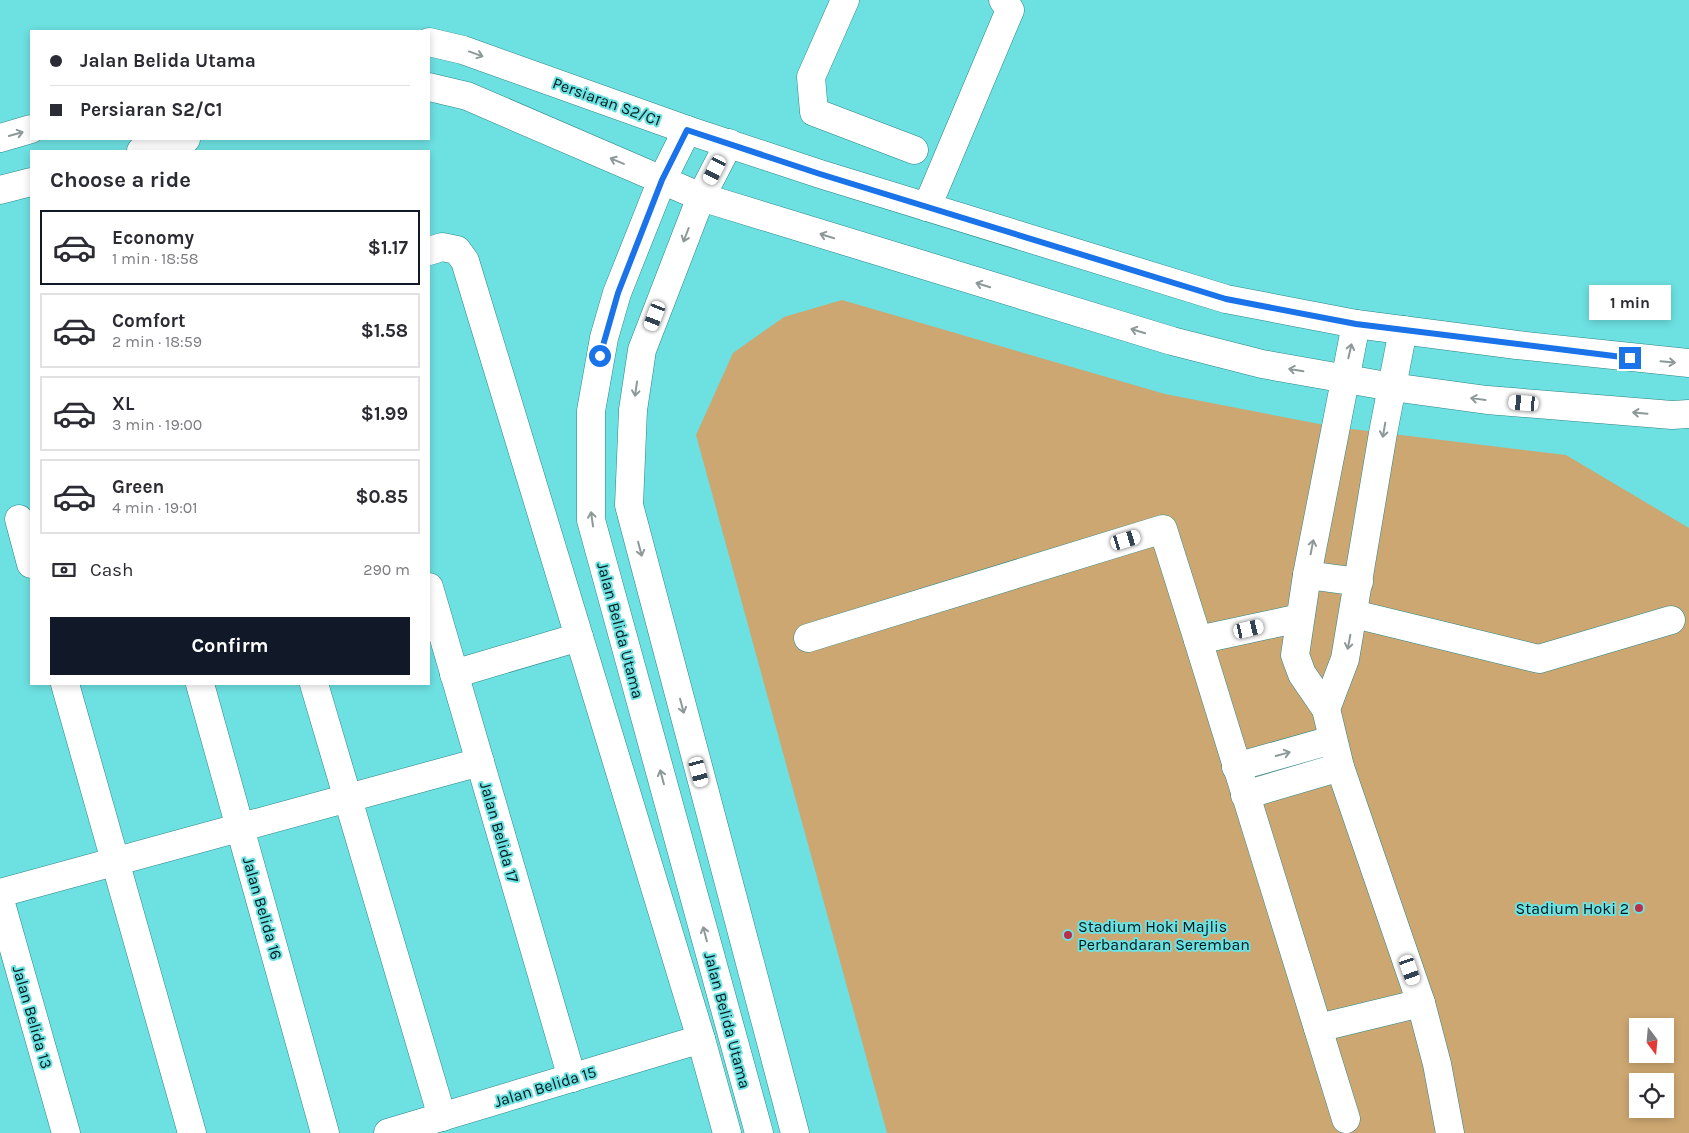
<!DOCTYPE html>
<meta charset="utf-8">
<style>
:root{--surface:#fff;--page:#f2f2f3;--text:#2b2b33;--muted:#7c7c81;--line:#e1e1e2;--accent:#111827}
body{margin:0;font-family:Karla,sans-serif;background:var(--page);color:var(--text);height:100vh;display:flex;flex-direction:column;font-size:19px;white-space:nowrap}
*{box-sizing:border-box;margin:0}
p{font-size:16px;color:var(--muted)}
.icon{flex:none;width:28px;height:28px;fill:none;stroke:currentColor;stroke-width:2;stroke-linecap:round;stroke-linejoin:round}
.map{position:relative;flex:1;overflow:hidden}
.drawer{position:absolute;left:30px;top:150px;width:400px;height:535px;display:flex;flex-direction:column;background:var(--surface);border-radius:0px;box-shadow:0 2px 8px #0003}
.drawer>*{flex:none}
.top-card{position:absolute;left:30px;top:30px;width:400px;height:110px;border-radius:0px;box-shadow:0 2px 8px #0003;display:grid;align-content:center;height:110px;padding:0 20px;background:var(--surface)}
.needle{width:32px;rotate:164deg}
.fabs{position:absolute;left:1629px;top:1018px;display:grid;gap:10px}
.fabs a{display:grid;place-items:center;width:45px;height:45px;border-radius:0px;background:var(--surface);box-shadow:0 2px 8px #0003;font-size:25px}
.end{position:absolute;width:22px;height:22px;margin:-11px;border:6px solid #1a73e8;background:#fff;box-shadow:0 0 0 2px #fff}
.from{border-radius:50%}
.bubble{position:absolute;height:35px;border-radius:0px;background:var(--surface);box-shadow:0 2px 8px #0003;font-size:16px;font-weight:700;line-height:35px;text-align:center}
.car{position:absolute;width:15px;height:30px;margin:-15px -8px;border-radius:6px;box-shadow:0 0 4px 1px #0007;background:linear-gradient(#fff 24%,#345 0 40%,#fff 0 76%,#345 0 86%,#fff 0)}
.top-card b{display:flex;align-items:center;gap:18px;height:48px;font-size:19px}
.top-card b+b{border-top:1px solid var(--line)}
.top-card i{width:12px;height:12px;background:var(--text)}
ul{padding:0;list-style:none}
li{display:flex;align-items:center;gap:15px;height:75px;margin:0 10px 8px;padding:0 10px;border:2px solid var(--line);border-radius:0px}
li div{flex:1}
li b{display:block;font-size:19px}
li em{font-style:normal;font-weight:700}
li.current{border-color:var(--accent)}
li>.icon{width:45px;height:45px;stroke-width:1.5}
h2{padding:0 20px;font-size:22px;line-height:60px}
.pay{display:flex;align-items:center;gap:12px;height:55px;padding:0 20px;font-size:19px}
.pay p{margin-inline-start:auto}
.action{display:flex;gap:10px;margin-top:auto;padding:10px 20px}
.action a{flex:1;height:58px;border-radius:0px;background:var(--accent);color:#fff;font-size:20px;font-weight:700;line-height:58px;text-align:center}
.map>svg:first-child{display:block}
</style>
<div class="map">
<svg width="1689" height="1133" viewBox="0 0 1689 1133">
<rect width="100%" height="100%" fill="#6de0e1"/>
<path fill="#cda771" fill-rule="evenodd" d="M842 300 1165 394 1335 427 1566 455 1689 528V1133H887L696 435 733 353 784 317ZM1638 1026H1665V1054H1638ZM1638 1081H1665V1109H1638Z"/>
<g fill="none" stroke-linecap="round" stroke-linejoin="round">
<defs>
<g id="minor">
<path d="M845 0 811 77 814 112 914 150"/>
<path d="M429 42 463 50 687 130"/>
<path d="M429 87 467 96 662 180"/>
<path d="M0 138 31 129"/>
<path d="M141 151 186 139"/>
<path d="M0 190 31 182"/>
<path d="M927 207 1010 10 1003 0"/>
<path d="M429 251 442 247 457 250 465 261 701 1039 727 1133"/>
<path d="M1356 324 1307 575 1295 655 1302 674 1326 709 1340 767 1421 1003 1437 1064 1450 1133"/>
<path d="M19 519 31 564"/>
<path d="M1307 575 1359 582"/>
<path d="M429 587 572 1078"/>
<path d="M1354 614 1539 659 1671 620"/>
<path d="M1300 618 1198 640 1346 1119"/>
<path d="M808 638 1163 529 1198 640"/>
<path d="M454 674 579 637"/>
<path d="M65 684 192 1133"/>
<path d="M200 684 325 1133"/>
<path d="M314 684 442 1117"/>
<path d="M1326 709 1345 659 1383 433 1403 330"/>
<path d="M1236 767 1332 740"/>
<path d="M1245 795 1340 767"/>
<path d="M0 893 480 762"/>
<path d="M0 900 66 1133"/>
<path d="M1318 1028 1421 1003"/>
<path d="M388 1133 701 1039"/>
</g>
<g id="major">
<path d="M729 143 701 197 642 350 633 410 629 505 795 1133"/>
<path d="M662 180 701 197 1172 341 1262 364 1392 387 1487 400 1672 415 1689 414"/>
<path d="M759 1133 591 520V411L604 338 617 293 662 180 687 130 820 174 1226 299 1356 324 1517 345 1689 363"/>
</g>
</defs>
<use href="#minor" stroke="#2a8586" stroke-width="29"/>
<use href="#major" stroke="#2a8586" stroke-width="29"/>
<use href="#minor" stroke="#fff" stroke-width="28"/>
<use href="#major" stroke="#fff" stroke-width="28"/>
</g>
<defs><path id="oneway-shaft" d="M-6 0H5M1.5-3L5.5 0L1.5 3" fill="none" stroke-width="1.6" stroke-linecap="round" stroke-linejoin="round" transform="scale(1.25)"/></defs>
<g stroke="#8d9898">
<use href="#oneway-shaft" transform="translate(476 54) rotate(20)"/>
<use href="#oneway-shaft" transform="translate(16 134) rotate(-16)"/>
<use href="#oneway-shaft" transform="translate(617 161) rotate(-157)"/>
<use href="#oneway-shaft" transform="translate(686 235) rotate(111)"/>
<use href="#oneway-shaft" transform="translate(827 236) rotate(-163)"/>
<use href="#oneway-shaft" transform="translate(983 285) rotate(-163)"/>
<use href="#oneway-shaft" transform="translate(1138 331) rotate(-163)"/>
<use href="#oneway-shaft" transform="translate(1350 351) rotate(-77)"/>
<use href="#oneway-shaft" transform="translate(1668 362) rotate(5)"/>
<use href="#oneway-shaft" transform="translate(1296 370) rotate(-170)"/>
<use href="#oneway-shaft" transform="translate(636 389) rotate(98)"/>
<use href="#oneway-shaft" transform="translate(1478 399) rotate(-172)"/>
<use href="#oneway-shaft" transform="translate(1640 413) rotate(-175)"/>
<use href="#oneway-shaft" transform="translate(1384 430) rotate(100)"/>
<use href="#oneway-shaft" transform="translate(592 519) rotate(-98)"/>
<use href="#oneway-shaft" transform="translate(1312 547) rotate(-79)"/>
<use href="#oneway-shaft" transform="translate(640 549) rotate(75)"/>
<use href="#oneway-shaft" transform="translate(1349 642) rotate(101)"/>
<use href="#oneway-shaft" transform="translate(682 706) rotate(75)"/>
<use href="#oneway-shaft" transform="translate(1283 754) rotate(-15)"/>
<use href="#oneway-shaft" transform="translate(662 777) rotate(-105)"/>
<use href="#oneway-shaft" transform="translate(705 934) rotate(-105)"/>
</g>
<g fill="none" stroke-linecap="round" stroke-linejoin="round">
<path stroke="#1a73e8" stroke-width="6" d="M600 356 618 293 662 180 687 130 820 174 1226 299 1356 324 1630 358"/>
</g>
<g fill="#be2d47" stroke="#6de0e1" stroke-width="2">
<circle cx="1639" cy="908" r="5"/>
<circle cx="1068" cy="935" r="5"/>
</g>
<g text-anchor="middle" stroke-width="4" stroke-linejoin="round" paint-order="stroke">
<g font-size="16" fill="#021a1b" stroke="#6de0e1">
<text transform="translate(607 101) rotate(20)" y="6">Persiaran S2/C1</text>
<text transform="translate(621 630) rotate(75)" y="6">Jalan Belida Utama</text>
<text transform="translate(500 832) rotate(74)" y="6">Jalan Belida 17</text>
<text transform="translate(263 908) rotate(74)" y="6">Jalan Belida 16</text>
<text transform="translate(33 1017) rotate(74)" y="6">Jalan Belida 13</text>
<text transform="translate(728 1020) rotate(75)" y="6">Jalan Belida Utama</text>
<text transform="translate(545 1086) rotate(-17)" y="6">Jalan Belida 15</text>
</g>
<g font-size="16" fill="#021a1b" stroke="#6de0e1" text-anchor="end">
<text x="1629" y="914">Stadium Hoki 2</text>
<text x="1078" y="932" text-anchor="start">Stadium Hoki Majlis<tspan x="1078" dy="18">Perbandaran Seremban</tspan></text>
</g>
</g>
</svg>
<div class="fabs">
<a><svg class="needle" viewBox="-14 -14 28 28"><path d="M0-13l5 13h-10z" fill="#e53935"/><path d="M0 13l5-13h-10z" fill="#7c7c81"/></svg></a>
<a><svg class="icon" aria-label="locate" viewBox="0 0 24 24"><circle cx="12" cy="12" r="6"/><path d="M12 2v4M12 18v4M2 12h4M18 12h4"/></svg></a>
</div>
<i class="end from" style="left:600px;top:356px"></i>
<i class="end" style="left:1630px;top:358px"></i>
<div class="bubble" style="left:1589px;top:285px;width:82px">1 min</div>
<i class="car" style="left:715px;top:170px;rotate:207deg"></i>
<i class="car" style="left:655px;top:316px;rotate:201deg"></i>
<i class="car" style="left:1524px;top:403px;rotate:275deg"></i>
<i class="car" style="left:1126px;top:540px;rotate:73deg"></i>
<i class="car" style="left:1249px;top:629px;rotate:77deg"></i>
<i class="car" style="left:699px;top:772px;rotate:165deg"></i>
<i class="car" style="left:1410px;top:970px;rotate:161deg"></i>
<div class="top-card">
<b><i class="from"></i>Jalan Belida Utama</b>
<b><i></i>Persiaran S2/C1</b>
</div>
<section class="drawer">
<h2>Choose a ride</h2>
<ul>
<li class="current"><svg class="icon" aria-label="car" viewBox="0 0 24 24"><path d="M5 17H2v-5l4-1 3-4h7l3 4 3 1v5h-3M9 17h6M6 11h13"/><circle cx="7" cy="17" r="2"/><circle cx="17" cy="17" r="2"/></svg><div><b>Economy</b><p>1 min · 18:58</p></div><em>$1.17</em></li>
<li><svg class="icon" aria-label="car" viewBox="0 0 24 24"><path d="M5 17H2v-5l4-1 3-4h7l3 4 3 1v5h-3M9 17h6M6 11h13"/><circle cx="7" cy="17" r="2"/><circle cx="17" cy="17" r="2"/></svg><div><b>Comfort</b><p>2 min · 18:59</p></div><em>$1.58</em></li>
<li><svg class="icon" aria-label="car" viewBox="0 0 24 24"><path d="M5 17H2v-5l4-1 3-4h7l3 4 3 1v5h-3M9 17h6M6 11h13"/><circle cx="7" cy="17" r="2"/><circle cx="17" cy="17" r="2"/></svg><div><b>XL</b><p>3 min · 19:00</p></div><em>$1.99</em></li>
<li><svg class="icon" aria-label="car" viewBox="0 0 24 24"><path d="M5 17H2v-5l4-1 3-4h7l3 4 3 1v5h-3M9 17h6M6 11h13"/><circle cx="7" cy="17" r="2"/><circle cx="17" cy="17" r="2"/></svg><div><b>Green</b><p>4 min · 19:01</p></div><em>$0.85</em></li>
</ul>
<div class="pay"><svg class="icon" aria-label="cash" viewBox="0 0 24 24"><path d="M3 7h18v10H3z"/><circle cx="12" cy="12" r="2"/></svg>Cash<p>290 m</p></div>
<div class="action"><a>Confirm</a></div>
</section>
</div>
